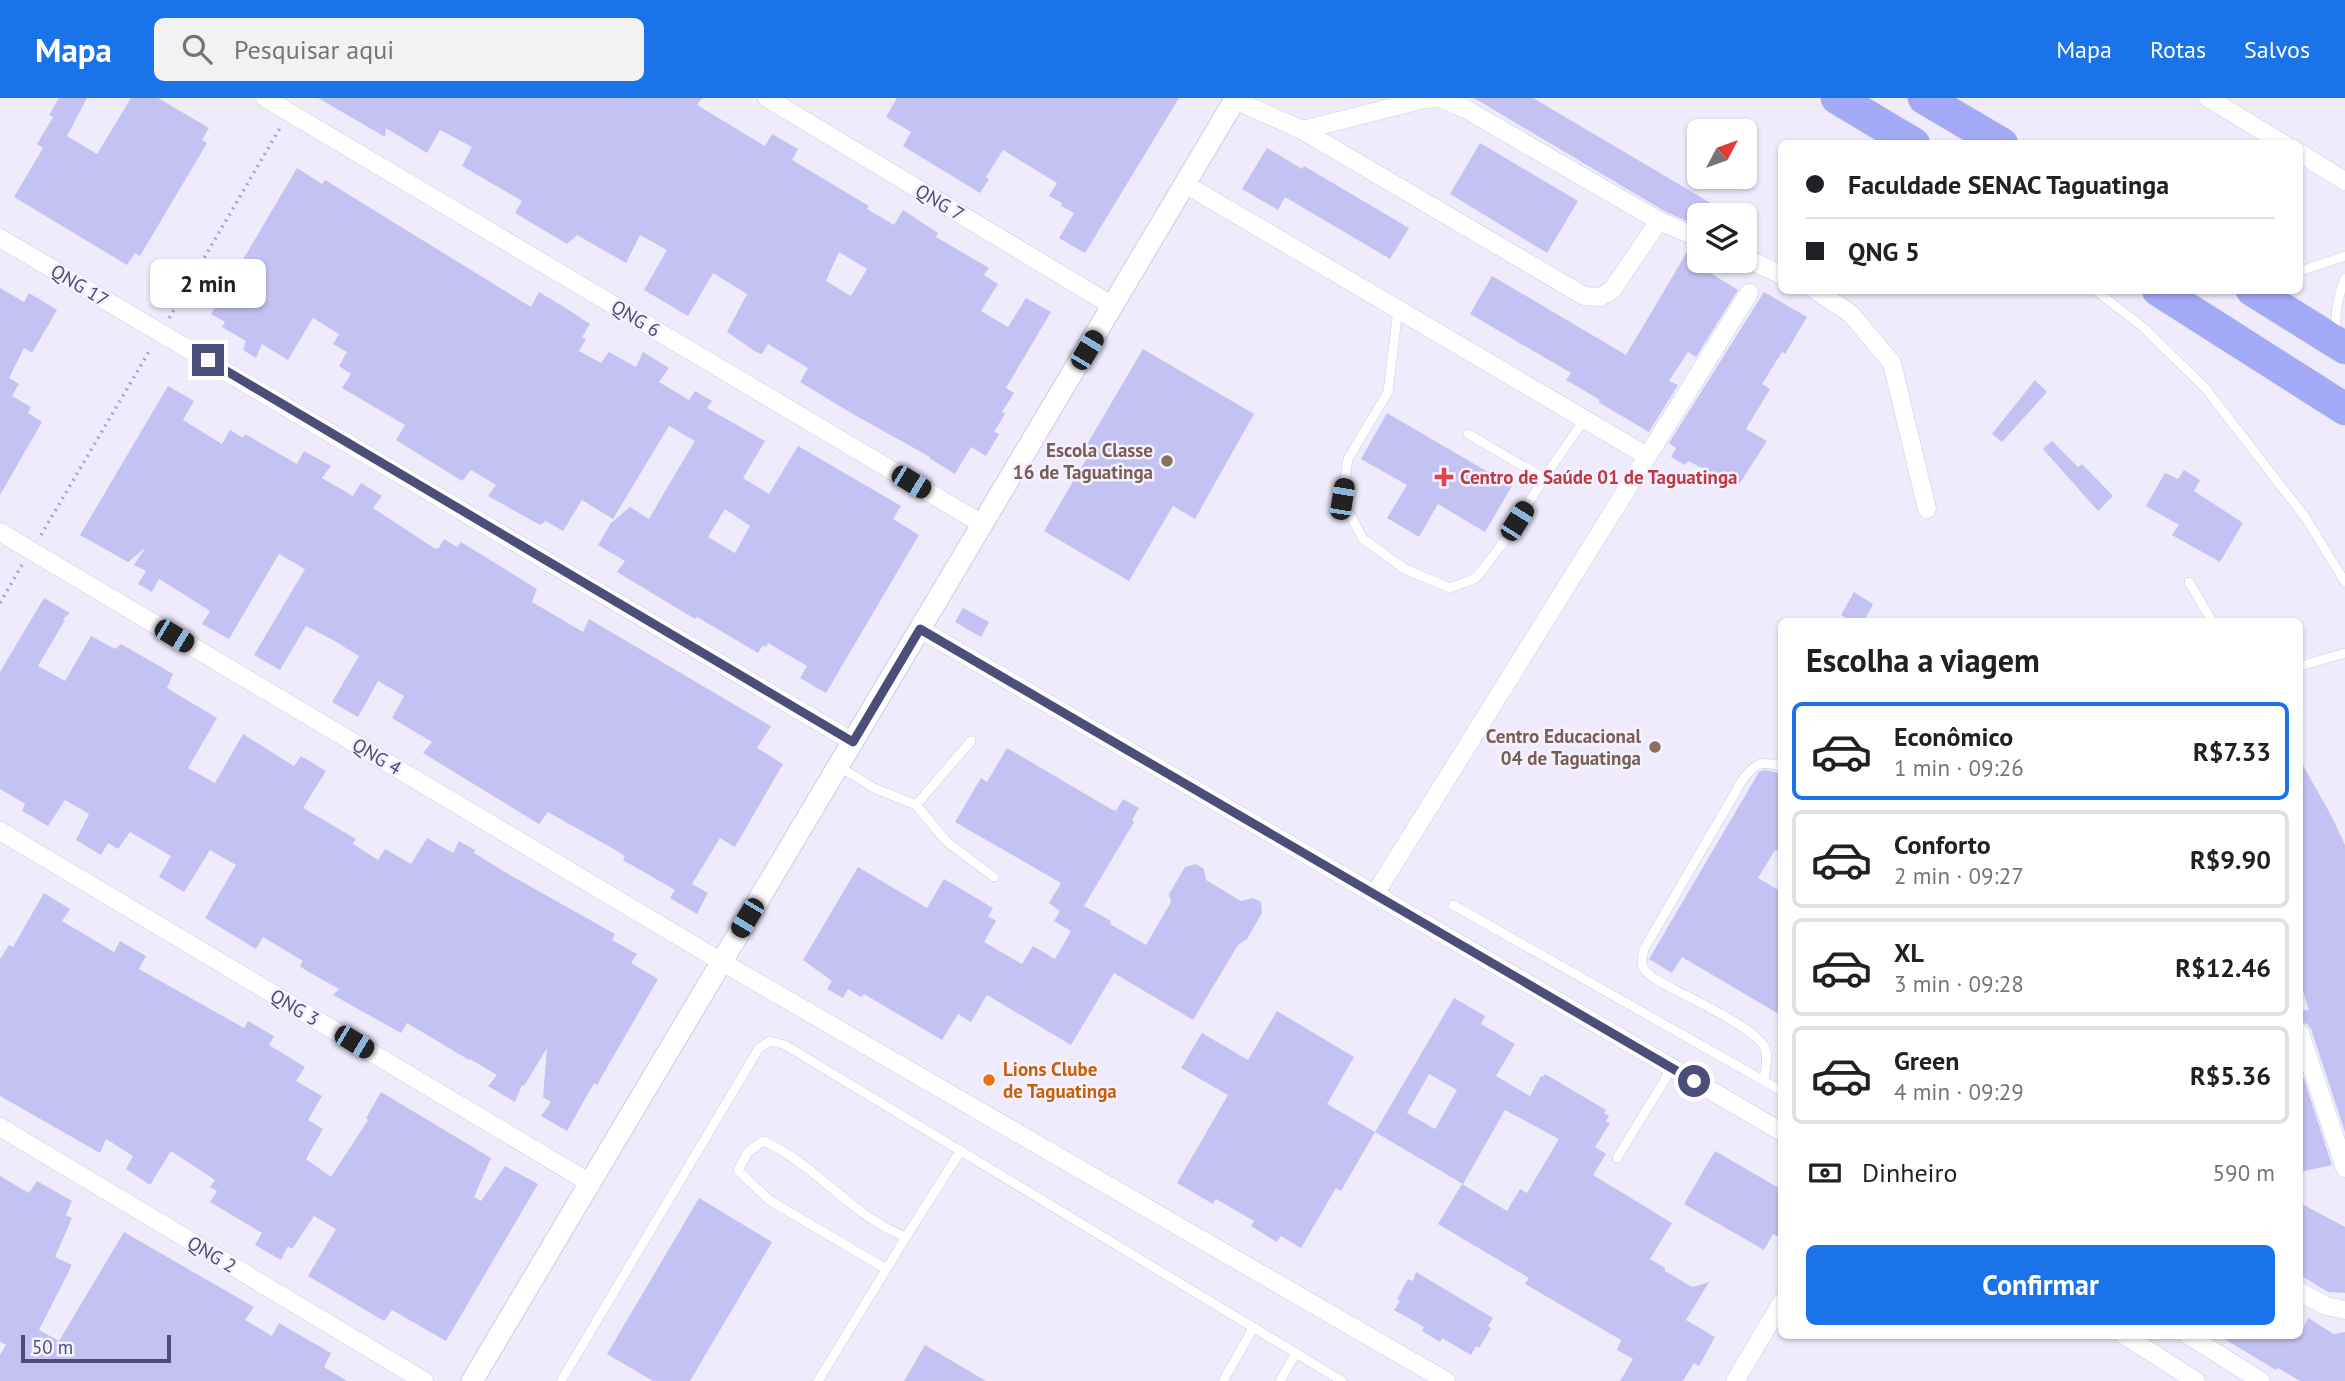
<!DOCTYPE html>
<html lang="pt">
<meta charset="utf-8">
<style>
:root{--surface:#fff;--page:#f2f2f2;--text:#202124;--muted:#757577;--line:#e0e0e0;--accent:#1a73e8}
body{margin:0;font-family:"PT Sans",sans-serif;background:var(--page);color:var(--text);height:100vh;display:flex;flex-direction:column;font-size:26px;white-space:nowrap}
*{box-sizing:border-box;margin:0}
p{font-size:23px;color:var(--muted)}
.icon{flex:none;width:38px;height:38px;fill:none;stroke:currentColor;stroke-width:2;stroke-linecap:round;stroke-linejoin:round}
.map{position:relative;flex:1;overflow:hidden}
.sheet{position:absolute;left:1778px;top:520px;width:525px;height:721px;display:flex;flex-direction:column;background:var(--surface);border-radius:10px;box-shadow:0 2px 5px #0004}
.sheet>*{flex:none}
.top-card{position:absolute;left:1778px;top:42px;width:525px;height:154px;border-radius:10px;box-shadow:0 2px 5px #0004;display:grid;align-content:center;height:154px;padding:0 28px;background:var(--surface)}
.needle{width:46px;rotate:49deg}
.controls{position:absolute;left:1687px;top:21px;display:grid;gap:14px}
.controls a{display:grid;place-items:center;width:70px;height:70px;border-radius:10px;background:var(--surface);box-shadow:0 2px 5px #0004;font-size:35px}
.scale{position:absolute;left:21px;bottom:18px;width:150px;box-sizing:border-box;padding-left:7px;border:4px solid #4d4d79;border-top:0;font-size:19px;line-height:24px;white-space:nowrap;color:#4d4d79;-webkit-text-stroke:5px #f5f1ff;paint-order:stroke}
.end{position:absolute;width:32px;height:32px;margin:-16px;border:9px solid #4d4d79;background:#fff;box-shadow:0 0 0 4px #fff}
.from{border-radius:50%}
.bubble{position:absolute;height:49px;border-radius:10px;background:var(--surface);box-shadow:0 2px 5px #0004;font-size:23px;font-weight:800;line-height:49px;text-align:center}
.car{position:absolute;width:21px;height:42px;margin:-21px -10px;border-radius:9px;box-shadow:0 0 5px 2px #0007;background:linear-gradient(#222 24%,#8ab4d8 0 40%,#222 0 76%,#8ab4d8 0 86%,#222 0)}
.top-card b{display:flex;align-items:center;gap:24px;height:66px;font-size:26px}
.top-card b+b{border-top:2px solid var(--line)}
.top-card i{width:18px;height:18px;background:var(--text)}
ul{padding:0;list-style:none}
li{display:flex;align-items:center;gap:21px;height:98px;margin:0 14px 10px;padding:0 14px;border:4px solid var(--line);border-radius:10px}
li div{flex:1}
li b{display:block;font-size:26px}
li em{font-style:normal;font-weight:800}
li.current{border-color:var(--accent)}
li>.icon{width:63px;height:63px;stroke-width:1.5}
h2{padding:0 28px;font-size:32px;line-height:84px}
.pay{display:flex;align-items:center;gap:18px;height:77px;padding:0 28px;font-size:26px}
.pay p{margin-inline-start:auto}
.cta{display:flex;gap:14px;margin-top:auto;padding:14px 28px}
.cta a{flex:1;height:80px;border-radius:10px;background:var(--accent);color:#fff;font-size:28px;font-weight:800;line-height:80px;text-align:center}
header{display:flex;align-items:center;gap:42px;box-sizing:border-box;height:98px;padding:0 35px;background:var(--accent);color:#fff}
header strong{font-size:33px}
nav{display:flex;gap:38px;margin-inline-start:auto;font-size:24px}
.search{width:490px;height:63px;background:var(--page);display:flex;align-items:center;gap:18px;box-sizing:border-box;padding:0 24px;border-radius:10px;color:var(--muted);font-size:26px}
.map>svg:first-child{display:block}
</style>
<header>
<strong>Mapa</strong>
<div class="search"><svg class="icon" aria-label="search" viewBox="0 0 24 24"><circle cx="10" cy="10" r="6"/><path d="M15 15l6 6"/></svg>Pesquisar aqui</div>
<nav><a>Mapa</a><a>Rotas</a><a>Salvos</a></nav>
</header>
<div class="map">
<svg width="2345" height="1283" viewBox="0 0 2345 1283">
<rect width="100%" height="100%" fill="#efebfd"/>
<g fill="#c4c2f2" fill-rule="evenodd">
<path d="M59 0H87L67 38 97 56 131 0H158L209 30 202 42 207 45 140 158 135 155 127 167 14 99 43 50 37 46 53 19 49 17Z"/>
<path d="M318 0H702L697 7 765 48 772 36 798 51 792 62 869 108 867 111 894 127 903 112 938 135 936 139 989 170 984 177 998 186 981 213 1008 229 1026 200 1051 214 1006 290 1014 295 1002 314 1005 316 994 334 999 336 986 358 971 349 955 376 929 360 930 359 851 315 800 284 808 270 768 246 762 256 756 254 727 234 747 196 713 175 688 218 644 192 667 152 640 137 626 165 577 137 567 146 515 115 522 103 462 68 472 49 440 32 427 55 386 30 385 39ZM839 154 867 171 851 198 826 183Z"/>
<path d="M897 0H1179L1085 155 1059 140 1074 115 1061 108 1062 105 1049 98 1057 85 1003 52 986 79 989 81 980 95 903 48 911 34 886 19Z"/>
<path d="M1474 0H1533L1731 117H1699V128L1666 114Z"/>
<path d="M1480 45 1578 103 1547 155 1450 96Z"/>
<path d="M1267 50 1302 71 1304 68 1409 130 1390 161 1285 99 1278 112 1242 91Z"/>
<path d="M297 70 322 86 325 82 531 209 539 194 564 209 590 226 582 239 586 241 579 253 601 265 609 254 636 269 643 254 669 270 659 284 689 302 695 293 712 303 707 310 765 343 743 380 769 396 798 348 901 408 893 421 919 437 826 595 800 580 807 568 768 545 766 549 763 547 758 555 697 519 695 521 617 474 625 463 598 447 611 425 630 409 649 421 668 388 695 343 669 328 613 421 582 402 563 433 546 423 540 427 488 398 496 387 471 372 462 383 396 342 405 327 342 290 351 276 339 268 347 254 333 246 339 236 313 220 288 262 262 246 256 260 243 252 246 243 222 229 225 224 211 216ZM725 411 750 428 735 455 708 439Z"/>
<path d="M1690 149 1699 151V168L1738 192 1696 259 1688 254 1669 283 1678 287 1649 334 1598 304 1600 302 1566 282 1571 275 1470 216 1492 178 1626 257Z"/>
<path d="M0 190 24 204 29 195 57 212 32 255 24 250 9 280 19 286 12 298 31 309 28 315 42 324 0 397Z"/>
<path d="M1764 194 1807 219 1785 256 1782 254 1762 286 1770 291 1746 331 1767 343 1738 388 1688 363 1685 367 1671 359 1676 350 1669 345Z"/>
<path d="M1143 251 1254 316 1195 421 1173 408 1129 483 1044 433 1088 358 1082 355Z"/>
<path d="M2035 282 2047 294 2002 344 1992 336Z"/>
<path d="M168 288 194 303 183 322 222 346 230 332 243 340 245 336 297 366 304 353 331 368 322 380 353 398 361 385 382 398 373 410 434 450 438 451 444 441 457 449 461 444 537 491 532 504 583 534 589 521 771 628 757 650 783 666 735 749 720 740 692 786 708 795 697 816 670 800 675 792 623 762 625 758 610 749 548 714 539 726 423 655 432 644 392 620 404 598 378 583 358 619 332 604 359 558 333 542 306 528 280 572 254 557 305 471 279 456 229 541 202 526 210 513 185 497 159 481 152 494 138 486 146 473 134 467 145 450 128 464 80 437Z"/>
<path d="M1387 315 1512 388 1485 434 1438 406 1419 439 1387 420 1407 387 1361 361Z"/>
<path d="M2052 343 2078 369 2082 366 2113 398 2098 413 2043 351Z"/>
<path d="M2184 372 2200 382 2194 393 2243 425 2220 464 2172 437 2179 427 2146 408 2165 375 2178 381Z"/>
<path d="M1854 494 1873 506 1864 523H1852L1841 517Z"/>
<path d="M44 500 70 515 63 521 65 522 38 568 65 583 91 538 115 551 121 546 173 576 167 590 217 620 188 670 215 685 243 636 294 668 301 658 326 673 303 710 356 741 353 746 378 762 385 751 411 766 427 740 453 755 459 743 475 752 474 755 510 777 615 836 612 842 637 856 631 865 658 881 597 987 594 985 567 1033 541 1018 551 1004 543 999 547 950 524 988 522 987 515 1004 488 988 497 977 470 961 469 962 407 925 401 935 333 897 339 891 305 872 300 868 303 863 263 839 256 851 205 820 236 767 210 752 184 794 159 779 171 758 130 734 118 751 108 745 101 757 76 742 89 716 65 702 48 728 22 713 25 706 0 691V574Z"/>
<path d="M963 510 989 524 981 539 955 524Z"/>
<path d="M1007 650 1111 711 1116 713 1123 701 1139 710 1132 722 1134 724 1084 808 1111 823 1110 826 1146 847 1171 804 1169 796 1185 769 1196 766 1204 771 1206 782 1241 803 1253 800 1261 804 1262 815 1247 841 1238 847 1193 922 1114 875 1071 947 987 897 971 924 958 916 942 942 864 896 861 899 848 891 843 900 827 891 832 883 803 862 858 769 927 810 944 781 993 810 988 818 996 823 984 844 1022 866 1033 848 1055 861 1071 833 1054 823 1060 813 1049 805 1061 785 955 724 981 680 987 684Z"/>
<path d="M2300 662 2332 719 2345 747V1034L2311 931 2307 926 2300 924V913L2309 912 2300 884Z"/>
<path d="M1764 672 1775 674 1782 677V756L1775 752 1758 780 1782 794V918L1682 859 1672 875 1649 861 1759 674Z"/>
<path d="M44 795 70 811 62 823 114 854 120 843 146 858 139 871 244 930 248 923 274 938 269 947 305 969 296 983 322 998 308 1022 323 1031 306 1061 331 1079 368 1022 366 1020 381 994 491 1060 474 1099 481 1103 505 1068 538 1086 446 1243 392 1212 384 1223 308 1178 336 1131 314 1118 292 1151 288 1148 281 1162 255 1147 262 1135 210 1104 217 1093 210 1089 215 1082 171 1053 150 1087 126 1071 133 1058 106 1041 100 1055 0 998V861L9 847 13 849Z"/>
<path d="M1454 900 1485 918 1481 926 1515 946 1496 978 1530 998 1541 978 1543 979 1545 976 1606 1012 1604 1015 1609 1018 1606 1023 1610 1025 1595 1049 1606 1056 1593 1077 1672 1125 1650 1161 1665 1170V1173L1692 1189 1709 1184 1686 1222 1715 1239 1699 1268 1694 1265 1683 1283H1620L1633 1261 1617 1252 1621 1242 1525 1186 1529 1180 1438 1126 1462 1086 1507 1113 1520 1091 1527 1095 1559 1041 1505 1012 1463 1086 1375 1034ZM1429 976 1457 992 1435 1031 1407 1015Z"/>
<path d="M1277 913 1354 959 1327 1006 1375 1034 1341 1093 1336 1090 1301 1150 1281 1138 1277 1144 1251 1128 1254 1123 1216 1101 1213 1106 1177 1085 1228 997 1181 970 1202 935 1248 962Z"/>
<path d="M2300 969 2332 1067 2300 1074Z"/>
<path d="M1715 1053 1782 1092V1140L1773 1136 1764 1152 1684 1106Z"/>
<path d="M0 1078 29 1095 37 1083 72 1103 66 1117 72 1120 55 1159 72 1167 39 1232 59 1243 124 1134 254 1209 245 1222 272 1238 279 1225 331 1255 324 1269 347 1283H0V1257L6 1247 0 1244Z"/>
<path d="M699 1100 772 1144 690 1283H653L607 1256Z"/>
<path d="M2300 1105 2345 1129V1195L2328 1194 2300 1177Z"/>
<path d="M1416 1174 1493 1220 1488 1228 1491 1230 1479 1250 1476 1248 1471 1257 1442 1240 1440 1244 1422 1233 1424 1229 1394 1212 1400 1203 1397 1201 1408 1181 1413 1183Z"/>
<path d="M2308 1220 2334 1236 2345 1234V1283H2300L2278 1270 2276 1272 2218 1237H2300Z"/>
<path d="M925 1247 986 1283H904Z"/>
</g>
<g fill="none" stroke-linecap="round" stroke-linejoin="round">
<defs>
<g id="service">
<path d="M2300 173 2345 158"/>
<path d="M2095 192 2143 229 2206 291 2305 419 2345 484"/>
<path d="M1398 211 1388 294 1348 361 1342 401 1363 441 1405 471 1450 490 1476 480 1503 445 1550 371 1585 321"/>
<path d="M2337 237C2334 219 2338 198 2345 180"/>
<path d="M1468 336 1544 380"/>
<path d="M2189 484 2212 523"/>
<path d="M2300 568 2345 555"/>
<path d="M838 668 874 690 916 707 947 744 994 779"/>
<path d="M916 707 971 643"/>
<path d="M1453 807 1782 993"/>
<path d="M1764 982C1765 972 1769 960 1765 950 1757 931 1692 901 1671 890 1663 885 1650 880 1644 871 1640 865 1643 857 1644 851L1743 681C1757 664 1760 663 1782 668"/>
<path d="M1617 1060 1672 970"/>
<path d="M886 1171 769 1102 738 1072 748 1054 763 1043C816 1066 851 1118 906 1139L961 1052"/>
<path d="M561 1283 759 950 770 943 785 947 1342 1283"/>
<path d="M818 1283 906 1139"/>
<path d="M1223 1283 1254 1229"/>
<path d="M1280 1283 1296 1255"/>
</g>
<g id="minor">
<path d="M265 0 982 426"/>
<path d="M767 0 1113 208"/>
<path d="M2208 0 2284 46"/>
<path d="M1235 2 1302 32 1584 198 1600 199 1612 192 1659 123"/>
<path d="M1302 32 1425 1 1441 0 1469 13 1659 123 1699 140"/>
<path d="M2300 55 2345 83"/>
<path d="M1185 86 1647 358"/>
<path d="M0 140 853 644"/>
<path d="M1745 160 1782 177"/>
<path d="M1815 192 1851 216 1892 265 1927 411"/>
<path d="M0 434 722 864 1446 1283"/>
<path d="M920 531 1782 1034"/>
<path d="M0 733 590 1085"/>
<path d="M1375 796 1749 195"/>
<path d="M2300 935 2345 1070"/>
<path d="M0 1029 424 1283"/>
<path d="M2300 1194 2326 1208 2345 1212"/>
<path d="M2124 1237 2196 1283"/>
<path d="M2188 1237 2261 1283"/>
<path d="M1735 1283 1782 1204"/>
</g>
<path id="tertiary" d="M472 1283 1236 0"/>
<g id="motorway">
<path d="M1837 0 1914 46"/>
<path d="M1924 0 2002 46"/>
<path d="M2158 192 2345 311"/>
<path d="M2252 192 2345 250"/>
</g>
</defs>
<use href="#service" stroke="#cecae7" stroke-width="10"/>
<use href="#minor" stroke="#cecae7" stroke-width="19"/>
<use href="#tertiary" stroke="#cecae7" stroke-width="23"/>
<use href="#motorway" stroke="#cacad7" stroke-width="33"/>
<g stroke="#a6a4d8" stroke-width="3.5" stroke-dasharray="2 5" stroke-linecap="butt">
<path d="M169 220 280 30"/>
<path d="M41 437 151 250"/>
<path d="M0 505 22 467"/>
</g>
<use href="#service" stroke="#fff" stroke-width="9"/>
<use href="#minor" stroke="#fff" stroke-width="18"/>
<use href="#tertiary" stroke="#fff" stroke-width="21"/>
<use href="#motorway" stroke="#a2a9f6" stroke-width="32"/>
</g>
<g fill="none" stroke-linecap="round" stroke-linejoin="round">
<path stroke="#4d4d79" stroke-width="9" d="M208 262 853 644 920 531 1694 983"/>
</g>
<g fill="#8d6e63" stroke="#f5f1ff" stroke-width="2.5">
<circle cx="1167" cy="363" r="7"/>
<circle cx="1655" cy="649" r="7"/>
</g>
<path fill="#e0444e" stroke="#f5f1ff" stroke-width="2.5" d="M1440.5 368.5h7v7h7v7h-7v7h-7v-7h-7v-7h7z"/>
<circle fill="#e8710a" stroke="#f5f1ff" stroke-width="2.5" cx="989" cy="982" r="7"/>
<g text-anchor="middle" stroke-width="5" stroke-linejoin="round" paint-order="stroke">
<g font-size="19" fill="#4d4d79" stroke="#f5f1ff">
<text transform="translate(940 104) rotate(31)" y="7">QNG 7</text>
<text transform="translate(80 187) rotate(31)" y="7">QNG 17</text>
<text transform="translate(636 220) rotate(31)" y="7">QNG 6</text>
<text transform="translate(377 658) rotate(31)" y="7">QNG 4</text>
<text transform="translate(295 909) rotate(31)" y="7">QNG 3</text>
<text transform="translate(212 1156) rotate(31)" y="7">QNG 2</text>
</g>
<g font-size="19" font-weight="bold" fill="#785e54" stroke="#f5f1ff" text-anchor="end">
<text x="1153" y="359">Escola Classe<tspan x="1153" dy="22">16 de Taguatinga</tspan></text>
<text x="1641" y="645">Centro Educacional<tspan x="1641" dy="22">04 de Taguatinga</tspan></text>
</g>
<g font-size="19" font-weight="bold" fill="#be3a42" stroke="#f5f1ff" text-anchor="start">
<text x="1460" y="386">Centro de Saúde 01 de Taguatinga</text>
</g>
<g font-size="19" font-weight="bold" fill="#c56008" stroke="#f5f1ff" text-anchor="start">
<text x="1003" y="978">Lions Clube<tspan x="1003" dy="22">de Taguatinga</tspan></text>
</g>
</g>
</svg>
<div class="controls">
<a><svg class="needle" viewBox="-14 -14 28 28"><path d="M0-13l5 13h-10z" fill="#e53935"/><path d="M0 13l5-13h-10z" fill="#757577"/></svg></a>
<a><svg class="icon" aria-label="layers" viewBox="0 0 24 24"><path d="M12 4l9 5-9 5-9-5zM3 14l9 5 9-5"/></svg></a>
</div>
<div class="scale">50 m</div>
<i class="end from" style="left:1694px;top:983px"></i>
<i class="end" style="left:208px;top:262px"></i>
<div class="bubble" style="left:150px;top:161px;width:116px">2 min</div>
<i class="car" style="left:1087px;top:252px;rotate:31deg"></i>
<i class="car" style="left:911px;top:384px;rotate:121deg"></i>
<i class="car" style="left:1342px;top:401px;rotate:9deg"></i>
<i class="car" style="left:1517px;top:423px;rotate:32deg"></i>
<i class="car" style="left:174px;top:538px;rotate:121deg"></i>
<i class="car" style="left:747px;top:820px;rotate:211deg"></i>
<i class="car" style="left:354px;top:944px;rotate:121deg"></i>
<div class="top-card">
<b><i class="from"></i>Faculdade SENAC Taguatinga</b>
<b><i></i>QNG 5</b>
</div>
<section class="sheet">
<h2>Escolha a viagem</h2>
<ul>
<li class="current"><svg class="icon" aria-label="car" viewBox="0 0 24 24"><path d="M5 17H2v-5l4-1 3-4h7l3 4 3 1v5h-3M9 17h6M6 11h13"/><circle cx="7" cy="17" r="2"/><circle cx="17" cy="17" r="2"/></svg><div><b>Econômico</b><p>1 min · 09:26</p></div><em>R$7.33</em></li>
<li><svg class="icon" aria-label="car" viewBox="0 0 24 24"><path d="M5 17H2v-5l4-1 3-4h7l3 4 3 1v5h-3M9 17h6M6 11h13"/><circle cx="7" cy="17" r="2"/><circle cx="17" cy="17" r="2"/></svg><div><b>Conforto</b><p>2 min · 09:27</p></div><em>R$9.90</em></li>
<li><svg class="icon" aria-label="car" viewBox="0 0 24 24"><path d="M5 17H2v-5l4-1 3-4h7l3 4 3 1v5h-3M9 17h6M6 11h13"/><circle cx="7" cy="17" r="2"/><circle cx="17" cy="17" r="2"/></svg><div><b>XL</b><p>3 min · 09:28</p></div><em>R$12.46</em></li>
<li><svg class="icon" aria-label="car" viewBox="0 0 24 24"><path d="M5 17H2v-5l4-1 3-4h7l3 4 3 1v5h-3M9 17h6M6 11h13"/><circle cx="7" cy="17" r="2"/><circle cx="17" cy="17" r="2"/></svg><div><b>Green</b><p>4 min · 09:29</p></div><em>R$5.36</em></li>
</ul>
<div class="pay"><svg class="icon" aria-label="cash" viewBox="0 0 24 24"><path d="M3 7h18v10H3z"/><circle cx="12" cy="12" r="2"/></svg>Dinheiro<p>590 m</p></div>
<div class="cta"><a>Confirmar</a></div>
</section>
</div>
